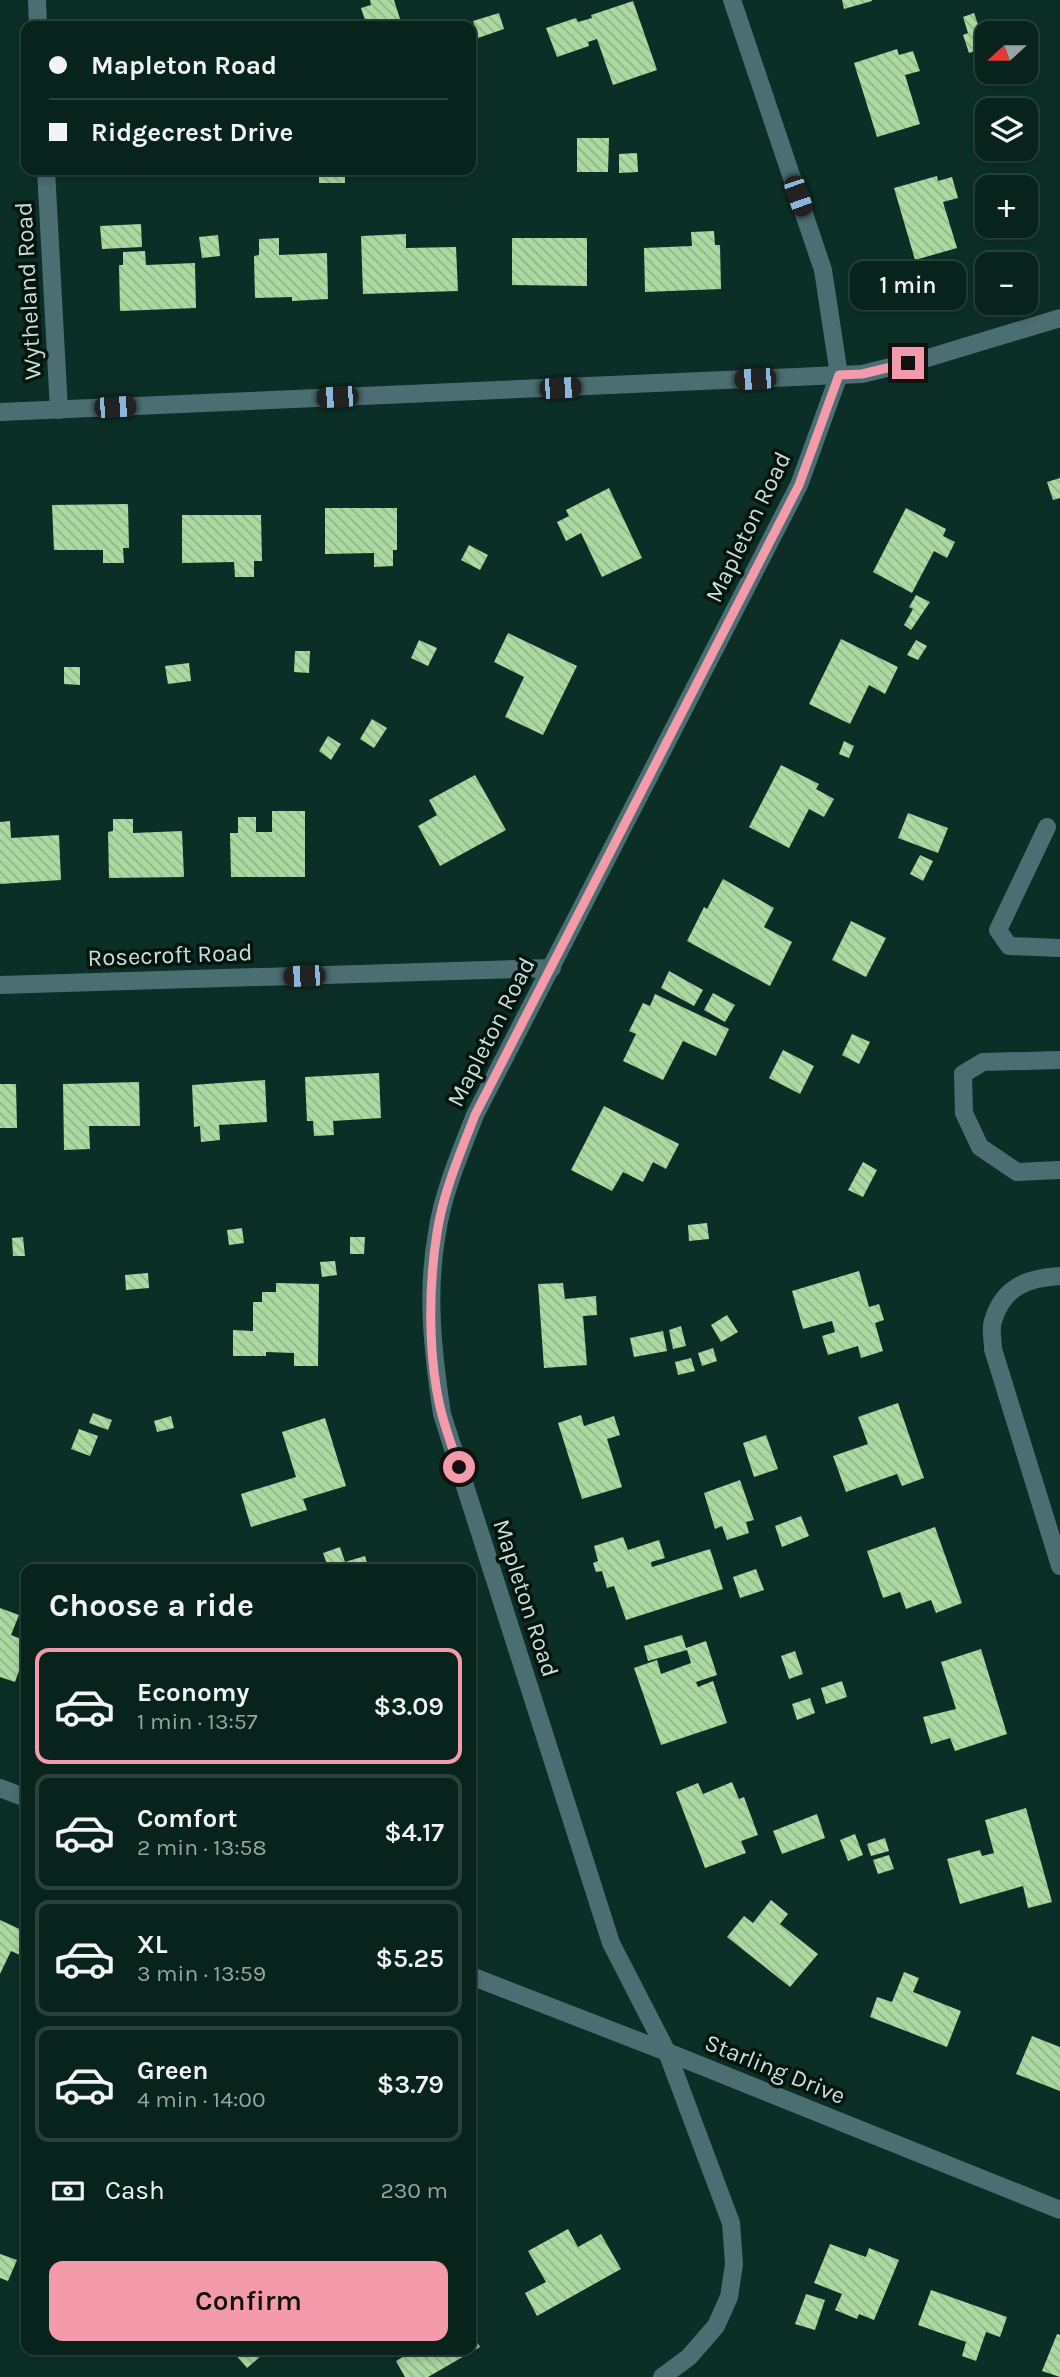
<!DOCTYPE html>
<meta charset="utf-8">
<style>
:root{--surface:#08231c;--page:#112b25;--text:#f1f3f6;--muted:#98a4a3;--line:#29403b;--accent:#f39aab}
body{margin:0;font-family:Karla,sans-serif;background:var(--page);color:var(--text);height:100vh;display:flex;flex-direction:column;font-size:26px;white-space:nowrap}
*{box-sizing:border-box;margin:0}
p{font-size:23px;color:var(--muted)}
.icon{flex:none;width:38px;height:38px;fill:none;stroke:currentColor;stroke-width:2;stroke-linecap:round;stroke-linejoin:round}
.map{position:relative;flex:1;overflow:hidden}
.drawer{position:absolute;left:21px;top:1564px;width:455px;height:791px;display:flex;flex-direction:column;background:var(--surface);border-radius:14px;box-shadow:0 4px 10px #0003,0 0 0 2px var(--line)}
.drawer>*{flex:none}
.banner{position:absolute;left:21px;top:21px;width:455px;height:154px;border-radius:14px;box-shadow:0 4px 10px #0003,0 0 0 2px var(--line);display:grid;align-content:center;height:154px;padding:0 28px;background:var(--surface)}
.needle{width:46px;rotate:249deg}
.tools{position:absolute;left:975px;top:21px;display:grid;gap:14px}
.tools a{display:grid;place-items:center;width:63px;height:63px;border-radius:14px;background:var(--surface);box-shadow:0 4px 10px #0003,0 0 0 2px var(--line);font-size:35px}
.end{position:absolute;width:32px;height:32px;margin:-16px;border:9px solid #f39aab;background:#111;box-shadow:0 0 0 4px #111}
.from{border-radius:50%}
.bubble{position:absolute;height:49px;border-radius:14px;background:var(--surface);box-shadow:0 4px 10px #0003,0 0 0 2px var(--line);font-size:23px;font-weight:600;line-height:49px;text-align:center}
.car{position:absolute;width:21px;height:42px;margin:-21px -10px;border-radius:9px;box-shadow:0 0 5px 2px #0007;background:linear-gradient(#222 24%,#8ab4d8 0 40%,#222 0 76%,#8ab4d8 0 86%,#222 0)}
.banner b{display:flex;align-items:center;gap:24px;height:66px;font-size:26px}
.banner b+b{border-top:2px solid var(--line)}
.banner i{width:18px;height:18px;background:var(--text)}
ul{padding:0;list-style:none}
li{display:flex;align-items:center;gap:21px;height:116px;margin:0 14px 10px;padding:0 14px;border:4px solid var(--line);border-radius:14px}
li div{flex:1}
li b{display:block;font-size:26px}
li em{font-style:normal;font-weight:600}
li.selected{border-color:var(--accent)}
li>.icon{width:63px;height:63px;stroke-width:1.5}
h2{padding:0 28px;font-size:32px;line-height:84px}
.pay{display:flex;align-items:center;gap:18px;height:77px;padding:0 28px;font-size:26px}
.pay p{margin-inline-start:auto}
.primary-button{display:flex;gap:14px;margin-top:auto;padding:14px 28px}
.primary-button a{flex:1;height:80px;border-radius:14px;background:var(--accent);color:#111;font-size:28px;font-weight:600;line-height:80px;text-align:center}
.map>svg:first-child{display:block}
</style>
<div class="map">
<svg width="1060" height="2377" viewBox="0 0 1060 2377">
<defs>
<pattern id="building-back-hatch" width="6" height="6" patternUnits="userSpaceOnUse" patternTransform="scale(1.75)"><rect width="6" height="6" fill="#acd9a1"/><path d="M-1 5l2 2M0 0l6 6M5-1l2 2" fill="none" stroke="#90b389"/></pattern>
</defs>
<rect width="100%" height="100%" fill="#0b2f26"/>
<g fill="url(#building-back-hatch)">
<path d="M370 0H394L400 19 379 26H367L361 8 371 5Z"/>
<path d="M842 0H872V1L844 9Z"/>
<path d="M633 1 657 70 613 85 597 39 588 42 589 46 557 57 546 28 576 18 578 22 592 18 591 15Z"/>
<path d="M499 13 504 29 478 38 473 21Z"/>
<path d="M974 13 986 47 969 53 963 35 968 33 963 17Z"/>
<path d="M897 49 899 55 913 51 920 71 905 75 920 124 877 137 854 63Z"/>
<path d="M1028 125 1033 143 1026 146V126Z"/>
<path d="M577 138H609L608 172H577Z"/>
<path d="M637 153 638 172 619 173V154Z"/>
<rect x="319" y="170" width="26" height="13"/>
<path d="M937 176 938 181 952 177 958 198 943 202 957 248 915 260 894 188Z"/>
<path d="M141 224 142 247 102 249 100 226Z"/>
<path d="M714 231 715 245H720L721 289 645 292 644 248 692 246 691 232Z"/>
<path d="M406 234V248L456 247 458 291 363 294 361 236Z"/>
<path d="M218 235 220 256 202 258 199 237Z"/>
<path d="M279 238V255L327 253 328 299 292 301V297L255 298 254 256 259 255V239Z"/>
<path d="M512 238H587V286L512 285Z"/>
<path d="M145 251 146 265 195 263 196 308 120 311 119 265H123V252Z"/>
<path d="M1060 478V498L1053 500 1047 482Z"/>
<path d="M609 488 642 558 602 577 581 533 566 541 557 522 569 516 566 510Z"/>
<path d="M128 504 129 548H123L124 563H103V550H54L52 505Z"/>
<path d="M325 508H397V550H393V566L374 567V553L325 554Z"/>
<path d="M906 508 946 529 943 536 955 542 947 558 934 551 912 593 873 572Z"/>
<path d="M182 515H261L262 561H254V577H235L234 562 182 563Z"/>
<path d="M469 545 488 555 480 570 461 560Z"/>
<path d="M916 595 930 602 911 630 904 625 913 609 909 607Z"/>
<path d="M508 633 577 666 543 735 505 717 524 677 494 662Z"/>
<path d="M841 639 898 667 885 694 869 685 850 724 809 704Z"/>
<path d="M419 640 437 648 428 666 411 658Z"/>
<path d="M916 640 927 646 918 660 907 655Z"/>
<path d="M295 651H310L309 673 294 672Z"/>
<path d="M189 663 191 681 168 684 165 666Z"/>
<path d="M64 667H80V685L64 684Z"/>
<path d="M372 719 387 728 374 748 360 739Z"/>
<path d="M328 736 341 744 331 760 319 751Z"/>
<path d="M844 741 854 746 849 758 839 754Z"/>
<path d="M781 765 819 784 816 789 834 799 824 817 809 809 789 848 749 827Z"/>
<path d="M475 775 506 830 440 866 418 826 437 815 429 800Z"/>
<path d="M272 811H305V877H231L230 833H238V817H256V832H272Z"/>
<path d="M908 813 948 828 938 853 898 838Z"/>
<path d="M113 819H133V833L182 831 184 877 109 878 108 832 113 831Z"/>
<path d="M10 821 11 838 59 835 61 880 0 884V822Z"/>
<path d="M920 855 933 861 923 881 910 874Z"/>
<path d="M723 879 774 908 764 927 792 942 770 986 687 941 704 907 707 909Z"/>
<path d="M851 921 886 938 866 977 832 960Z"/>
<path d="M669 971 703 990 694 1006 661 988Z"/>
<path d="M713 993 735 1005 725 1022 704 1010Z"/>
<path d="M655 994 729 1029 716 1056 683 1041 663 1080 623 1061 636 1034 629 1031 643 1003 650 1006Z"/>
<path d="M852 1034 870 1042 859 1064 842 1055Z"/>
<path d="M783 1050 814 1066 800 1094 769 1078Z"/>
<path d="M379 1073 381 1118 333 1121 334 1135 314 1136 313 1121H307L305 1077Z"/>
<path d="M265 1080 267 1122 219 1125 220 1140 201 1142 200 1126 194 1127 192 1085Z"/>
<path d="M139 1082 140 1126H89L90 1149 64 1150 63 1084Z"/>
<path d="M0 1084H16L17 1128H0Z"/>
<path d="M604 1106 679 1144 666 1169 653 1162 643 1182 623 1172 612 1191 571 1170Z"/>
<path d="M863 1162 877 1170 863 1197 848 1190Z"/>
<path d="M707 1223 709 1239 689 1241 688 1225Z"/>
<path d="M242 1228 244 1243 229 1245 227 1230Z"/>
<path d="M23 1237 25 1256H13L12 1238Z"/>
<path d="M350 1237H365L364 1254H350Z"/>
<path d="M335 1261 337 1275 322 1277 320 1262Z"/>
<path d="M859 1271 869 1307 879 1304 884 1320 875 1323 883 1351 861 1358 858 1346 828 1355 822 1336 835 1332 832 1321 803 1329 792 1291Z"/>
<path d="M148 1273 149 1288 126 1290 125 1275Z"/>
<path d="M276 1283 319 1284 318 1366H294V1353L266 1352V1356H233V1330L253 1331V1302H262V1292H276Z"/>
<path d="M563 1283 565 1299 596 1296 597 1315 583 1316 587 1365 544 1368 538 1284Z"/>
<path d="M727 1315 738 1332 721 1342 711 1325Z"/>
<path d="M681 1326 686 1346 673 1349 669 1330Z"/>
<path d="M663 1331 667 1351 634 1357 630 1338Z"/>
<path d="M713 1348 717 1361 702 1366 698 1353Z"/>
<path d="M691 1358 695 1371 678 1375 675 1362Z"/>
<path d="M898 1403 924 1478 902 1486 897 1474 846 1492 833 1456 868 1444 858 1417Z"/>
<path d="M93 1413 112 1420 108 1430 89 1423Z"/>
<path d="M581 1415 584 1426 614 1416 620 1435 607 1439 622 1487 582 1499 558 1423Z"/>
<path d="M171 1416 174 1428 157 1432 154 1421Z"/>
<path d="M325 1418 346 1486 303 1499 307 1510 251 1527 241 1494 296 1477 282 1432Z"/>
<path d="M79 1429 98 1436 90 1456 71 1449Z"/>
<path d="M766 1435 778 1469 754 1477 743 1443Z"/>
<path d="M740 1480 754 1520 746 1522 749 1533 727 1540 722 1526 715 1529 704 1493Z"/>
<path d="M801 1516 809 1536 782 1547 775 1526Z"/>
<path d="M935 1527 962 1603 936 1613 931 1600 906 1609 900 1592 883 1598 867 1551Z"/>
<path d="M623 1537 628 1550 659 1540 665 1558 651 1562 652 1567 710 1549 723 1589 626 1620 614 1586 607 1588 602 1571 596 1572 593 1563 598 1561 594 1546Z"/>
<path d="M340 1547 345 1562 365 1556 369 1570H322L328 1567 323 1553Z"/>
<path d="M756 1569 764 1590 740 1598 733 1577Z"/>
<path d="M0 1608 19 1615 11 1635 26 1641V1651L15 1682 0 1677Z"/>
<path d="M682 1635 686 1648 706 1641 717 1675 696 1682 698 1687 713 1681 727 1723 661 1745 634 1668 657 1660 661 1674 691 1663 687 1650 648 1661 644 1646Z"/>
<path d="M981 1649 1007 1734 955 1751 950 1738 931 1744 923 1717 956 1709 941 1662Z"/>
<path d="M795 1651 803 1674 789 1679 781 1656Z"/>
<path d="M842 1681 847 1697 826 1704 821 1688Z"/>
<path d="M810 1698 815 1713 797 1720 792 1704Z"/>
<path d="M732 1782 739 1799 744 1797 758 1835 741 1841 746 1853 705 1868 676 1792 698 1783 703 1794Z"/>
<path d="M1026 1808 1052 1902 1028 1908 1023 1886 960 1904 947 1859 980 1850 982 1856 994 1853 985 1820Z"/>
<path d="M817 1814 825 1838 782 1854 773 1831Z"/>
<path d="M855 1834 863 1855 848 1861 840 1840Z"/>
<path d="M885 1838 889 1851 871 1856 867 1844Z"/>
<path d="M889 1855 894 1869 878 1874 873 1860Z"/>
<path d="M771 1900 788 1914 780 1924 818 1954 790 1987 727 1937 744 1916 753 1923Z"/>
<path d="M0 1920 26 1932V1941L20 1955 11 1951 0 1974Z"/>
<path d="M904 1972 919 1978 913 1992 961 2011 947 2047 870 2017 877 1997 892 2002Z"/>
<path d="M1032 2036 1060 2047V2091L1016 2074Z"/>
<path d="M568 2229 578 2247 601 2234 621 2269 537 2316 525 2293 546 2282 528 2251Z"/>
<path d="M830 2244 866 2257 869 2248 899 2260 874 2320 859 2314 857 2319 835 2310 842 2294 814 2283Z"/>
<path d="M0 2254 17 2260 8 2281 0 2278Z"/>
<path d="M931 2290 1007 2317 1000 2337 986 2332 976 2361 962 2356 966 2342 918 2325Z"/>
<path d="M806 2294 825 2300 815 2330 795 2324Z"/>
<path d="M471 2332 480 2347 428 2377H405L396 2361 406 2355 403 2350H471Z"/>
<path d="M1057 2334 1060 2335V2377L1042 2371Z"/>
<path d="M235 2350H256L261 2356 247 2368 233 2352Z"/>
</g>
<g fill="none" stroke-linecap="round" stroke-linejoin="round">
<g stroke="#4b6e72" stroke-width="18">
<path d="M37 0 38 26"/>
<path d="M46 170 59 410"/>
<path d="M0 412 862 374 931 357 1060 318"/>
<path d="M1047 827 998 930 1009 946 1060 948"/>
<path d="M0 985 552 968"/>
<path d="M1060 1060 983 1062 963 1074 964 1113 980 1147 1017 1172 1060 1170"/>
<path d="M1060 1276C1027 1278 1003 1287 993 1321 990 1329 993 1340 993 1349L1060 1566"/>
<path d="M0 1788 26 1798"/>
<path d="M471 1976 667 2052 1060 2210"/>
<path d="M662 2377 689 2357 716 2326 729 2297 734 2264 731 2223 667 2052 611 1943 442 1414C433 1354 426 1293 437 1233 443 1192 460 1154 475 1115L799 485 839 375 823 270 732 0"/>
</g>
</g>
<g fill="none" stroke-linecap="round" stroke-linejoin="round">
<path stroke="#f39aab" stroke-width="9" d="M459 1467C453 1450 447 1433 442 1415 428 1361 428 1289 437 1233 443 1193 460 1154 475 1115L799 485 839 375 862 374 908 363"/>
</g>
<g text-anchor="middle" stroke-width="7" stroke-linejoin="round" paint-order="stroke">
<g font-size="24" fill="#caddd7" stroke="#061410">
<text transform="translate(28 291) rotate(-93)" y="8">Wytheland Road</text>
<text transform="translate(748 527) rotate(-64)" y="8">Mapleton Road</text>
<text transform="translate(170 955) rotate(-2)" y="8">Rosecroft Road</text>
<text transform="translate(491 1032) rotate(-63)" y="8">Mapleton Road</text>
<text transform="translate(526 1598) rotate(72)" y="8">Mapleton Road</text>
<text transform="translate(775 2069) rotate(22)" y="8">Starling Drive</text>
</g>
</g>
</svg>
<div class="tools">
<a><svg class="needle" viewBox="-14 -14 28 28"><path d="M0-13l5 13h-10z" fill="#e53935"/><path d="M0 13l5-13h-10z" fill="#98a4a3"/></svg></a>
<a><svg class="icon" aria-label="layers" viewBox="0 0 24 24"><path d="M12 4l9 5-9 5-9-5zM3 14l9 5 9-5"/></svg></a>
<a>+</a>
<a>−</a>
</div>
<i class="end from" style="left:459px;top:1467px"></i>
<i class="end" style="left:908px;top:363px"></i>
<div class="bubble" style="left:850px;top:261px;width:116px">1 min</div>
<i class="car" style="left:798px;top:196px;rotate:161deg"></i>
<i class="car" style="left:755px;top:379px;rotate:267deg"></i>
<i class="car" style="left:560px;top:388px;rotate:87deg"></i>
<i class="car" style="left:337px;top:397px;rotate:267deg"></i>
<i class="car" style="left:115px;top:407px;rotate:87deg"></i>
<i class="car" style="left:304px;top:976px;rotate:268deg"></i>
<div class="banner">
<b><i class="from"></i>Mapleton Road</b>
<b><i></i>Ridgecrest Drive</b>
</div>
<section class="drawer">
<h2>Choose a ride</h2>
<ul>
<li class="selected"><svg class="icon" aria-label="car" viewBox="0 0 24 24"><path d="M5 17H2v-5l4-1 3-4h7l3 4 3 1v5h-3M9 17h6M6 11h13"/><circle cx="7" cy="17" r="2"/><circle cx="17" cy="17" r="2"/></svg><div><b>Economy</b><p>1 min · 13:57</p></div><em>$3.09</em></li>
<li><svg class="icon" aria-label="car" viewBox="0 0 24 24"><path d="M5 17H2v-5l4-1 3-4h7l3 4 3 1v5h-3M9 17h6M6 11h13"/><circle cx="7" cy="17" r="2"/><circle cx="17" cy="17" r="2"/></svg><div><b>Comfort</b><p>2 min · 13:58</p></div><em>$4.17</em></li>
<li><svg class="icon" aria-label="car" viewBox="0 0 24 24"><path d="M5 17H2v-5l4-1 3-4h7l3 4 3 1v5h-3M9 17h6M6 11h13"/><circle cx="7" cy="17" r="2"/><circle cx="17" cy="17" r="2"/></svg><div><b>XL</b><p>3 min · 13:59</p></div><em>$5.25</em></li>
<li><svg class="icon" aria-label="car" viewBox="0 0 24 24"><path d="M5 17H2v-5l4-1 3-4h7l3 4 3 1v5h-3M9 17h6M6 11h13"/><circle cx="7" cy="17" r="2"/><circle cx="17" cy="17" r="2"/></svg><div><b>Green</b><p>4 min · 14:00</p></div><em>$3.79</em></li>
</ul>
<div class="pay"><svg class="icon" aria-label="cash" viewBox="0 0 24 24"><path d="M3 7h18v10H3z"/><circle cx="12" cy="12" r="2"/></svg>Cash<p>230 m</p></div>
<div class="primary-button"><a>Confirm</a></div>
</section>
</div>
